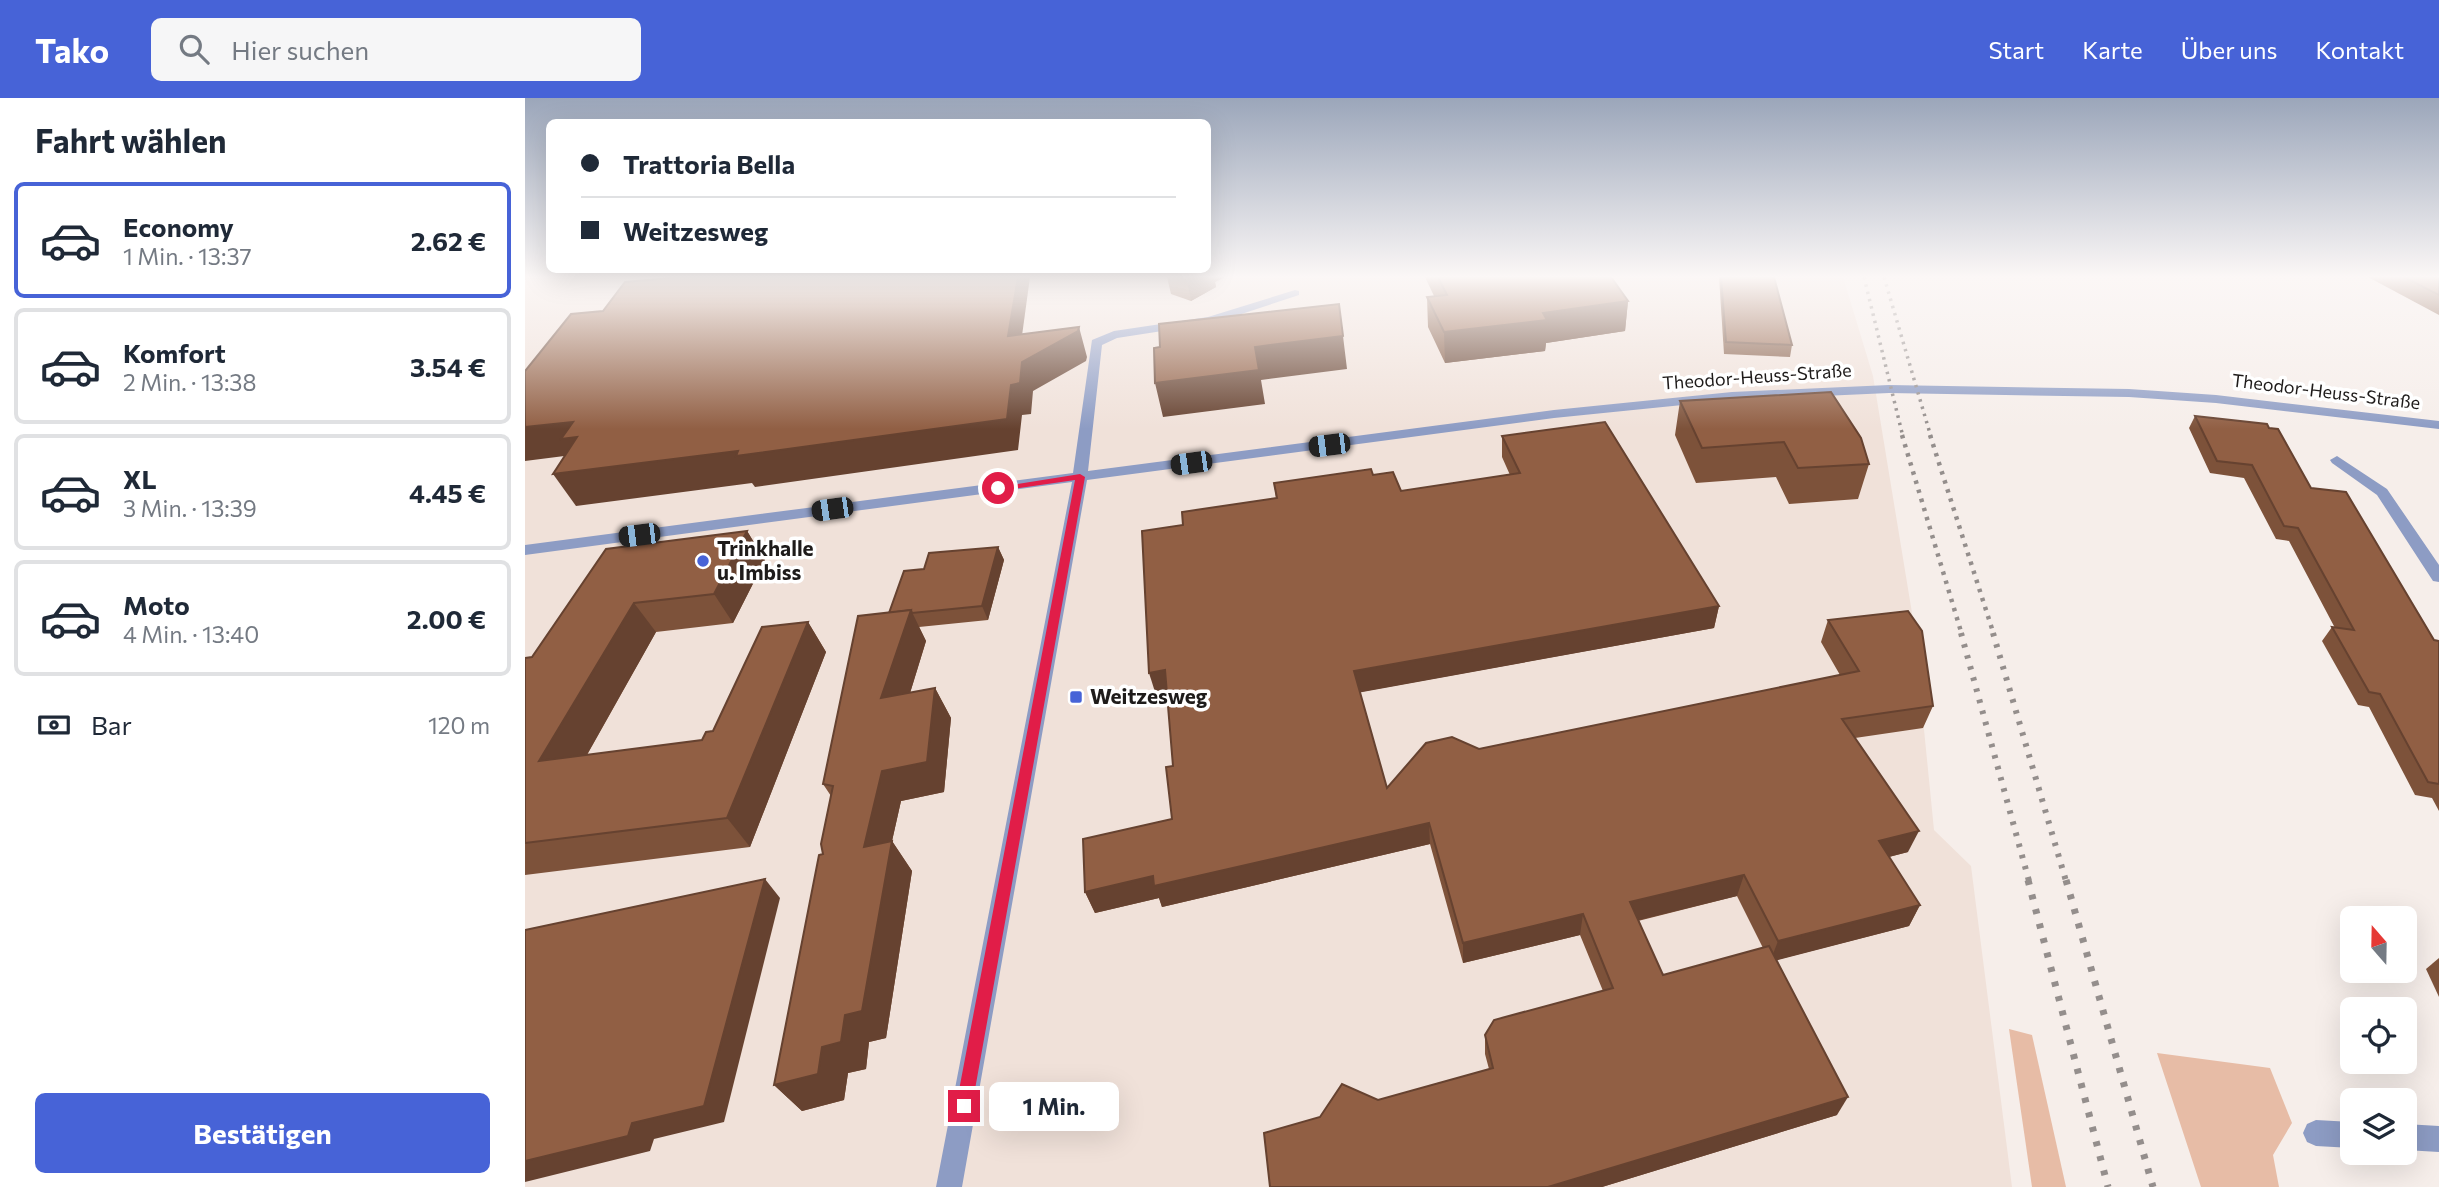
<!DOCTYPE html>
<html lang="de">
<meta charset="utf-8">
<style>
:root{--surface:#fff;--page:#f6f6f7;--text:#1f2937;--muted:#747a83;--line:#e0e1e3;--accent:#4763d7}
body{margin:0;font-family:Commissioner,sans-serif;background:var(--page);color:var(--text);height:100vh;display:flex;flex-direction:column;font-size:26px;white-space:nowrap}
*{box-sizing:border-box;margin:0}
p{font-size:23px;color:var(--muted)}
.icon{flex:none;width:38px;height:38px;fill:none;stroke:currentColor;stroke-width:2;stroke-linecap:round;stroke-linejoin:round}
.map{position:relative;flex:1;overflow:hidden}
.details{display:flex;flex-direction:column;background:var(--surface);width:525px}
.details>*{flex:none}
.guide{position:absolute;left:21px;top:21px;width:665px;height:154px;border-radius:10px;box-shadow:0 7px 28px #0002;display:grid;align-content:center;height:154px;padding:0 35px;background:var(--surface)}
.needle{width:46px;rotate:340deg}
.fabs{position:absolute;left:1815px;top:808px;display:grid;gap:14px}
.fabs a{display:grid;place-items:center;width:77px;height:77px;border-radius:10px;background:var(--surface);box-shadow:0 7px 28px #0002;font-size:35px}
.end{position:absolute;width:32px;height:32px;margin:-16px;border:9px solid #e11d48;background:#fff;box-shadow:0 0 0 4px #fff}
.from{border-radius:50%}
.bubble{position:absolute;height:49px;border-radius:10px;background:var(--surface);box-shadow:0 7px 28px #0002;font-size:23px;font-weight:700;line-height:49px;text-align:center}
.car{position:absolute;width:21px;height:42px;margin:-21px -10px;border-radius:9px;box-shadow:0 0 5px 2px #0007;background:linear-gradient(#222 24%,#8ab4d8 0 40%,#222 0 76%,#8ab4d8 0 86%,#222 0)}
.guide b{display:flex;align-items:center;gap:24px;height:66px;font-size:26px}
.guide b+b{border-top:2px solid var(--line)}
.guide i{width:18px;height:18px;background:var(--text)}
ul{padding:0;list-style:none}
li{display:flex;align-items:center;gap:21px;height:116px;margin:0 14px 10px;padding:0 21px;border:4px solid var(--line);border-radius:10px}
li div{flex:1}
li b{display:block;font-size:26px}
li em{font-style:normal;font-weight:700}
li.on{border-color:var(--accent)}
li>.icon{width:63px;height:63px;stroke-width:1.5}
h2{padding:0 35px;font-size:32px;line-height:84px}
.pay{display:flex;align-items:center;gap:18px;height:77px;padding:0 35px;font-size:26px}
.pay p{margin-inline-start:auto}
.cta{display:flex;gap:14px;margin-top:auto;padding:14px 35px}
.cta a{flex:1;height:80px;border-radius:10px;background:var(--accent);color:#fff;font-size:28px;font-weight:700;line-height:80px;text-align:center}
header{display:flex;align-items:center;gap:42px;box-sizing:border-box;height:98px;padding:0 35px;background:var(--accent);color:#fff}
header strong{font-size:33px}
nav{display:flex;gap:38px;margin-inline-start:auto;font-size:24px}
.search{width:490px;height:63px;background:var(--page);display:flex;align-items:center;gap:18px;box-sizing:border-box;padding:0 24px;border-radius:10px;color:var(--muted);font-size:26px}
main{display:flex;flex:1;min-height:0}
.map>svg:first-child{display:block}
</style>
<header>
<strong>Tako</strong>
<div class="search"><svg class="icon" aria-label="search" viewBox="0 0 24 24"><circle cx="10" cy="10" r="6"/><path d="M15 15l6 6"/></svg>Hier suchen</div>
<nav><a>Start</a><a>Karte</a><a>Über uns</a><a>Kontakt</a></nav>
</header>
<main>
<section class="details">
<h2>Fahrt wählen</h2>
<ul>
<li class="on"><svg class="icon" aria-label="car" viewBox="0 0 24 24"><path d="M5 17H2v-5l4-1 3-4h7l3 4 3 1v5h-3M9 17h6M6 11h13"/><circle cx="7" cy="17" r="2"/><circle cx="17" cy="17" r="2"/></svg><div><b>Economy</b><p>1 Min. · 13:37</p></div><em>2.62 €</em></li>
<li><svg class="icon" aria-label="car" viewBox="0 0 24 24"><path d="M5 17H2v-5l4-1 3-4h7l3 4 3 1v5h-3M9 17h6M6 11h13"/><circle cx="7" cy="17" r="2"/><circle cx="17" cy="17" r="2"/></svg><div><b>Komfort</b><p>2 Min. · 13:38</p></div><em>3.54 €</em></li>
<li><svg class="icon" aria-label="car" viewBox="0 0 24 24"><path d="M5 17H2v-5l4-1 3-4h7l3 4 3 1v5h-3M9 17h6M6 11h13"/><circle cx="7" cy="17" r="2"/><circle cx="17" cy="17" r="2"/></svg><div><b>XL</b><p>3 Min. · 13:39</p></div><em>4.45 €</em></li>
<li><svg class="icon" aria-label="car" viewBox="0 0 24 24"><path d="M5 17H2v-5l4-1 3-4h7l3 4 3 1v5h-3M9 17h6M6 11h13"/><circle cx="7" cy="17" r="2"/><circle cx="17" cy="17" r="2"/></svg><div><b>Moto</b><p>4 Min. · 13:40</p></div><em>2.00 €</em></li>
</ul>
<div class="pay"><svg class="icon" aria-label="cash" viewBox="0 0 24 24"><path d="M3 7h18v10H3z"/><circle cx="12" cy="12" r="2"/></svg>Bar<p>120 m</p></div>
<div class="cta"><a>Bestätigen</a></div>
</section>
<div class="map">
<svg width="1914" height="1089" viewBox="0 0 1914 1089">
<rect width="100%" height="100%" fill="#f6eeea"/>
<path fill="#f0e1d9" d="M0 179H1318L1348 278 1388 521 1409 732 1446 768 1487 1089H0Z"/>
<g fill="#e7bca6">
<path d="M1484 931 1507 937 1541 1089H1507Z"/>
<path d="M1632 955 1745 970 1767 1025 1748 1057 1754 1089H1676Z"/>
</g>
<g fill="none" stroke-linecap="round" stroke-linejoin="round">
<g fill="#8d9cc4" fill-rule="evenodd">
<path d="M770 192 774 193V197L689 225 592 240 577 247 563 373 1029 312 1207 294 1364 287 1604 291 1691 297 1914 323V331L1691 305 1604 299 1364 295 1207 302 1029 320 562 382 437 1089H411L547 384 0 457V447L548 375 567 242 589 233 683 219Z"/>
<path d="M1812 358 1862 391 1914 467V484L1908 483 1852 397 1807 365 1805 362Z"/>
<path d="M1791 1022 1827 1024V1050L1791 1048 1782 1044 1778 1035 1782 1026Z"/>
<path d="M1880 1026 1914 1028V1054L1880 1052Z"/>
</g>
<g stroke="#948e8c" stroke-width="3.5" stroke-dasharray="2.5 5" stroke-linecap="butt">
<path d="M1339 179 1378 339"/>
<path d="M1359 179 1406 339"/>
</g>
<g stroke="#948e8c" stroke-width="4.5" stroke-dasharray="3.5 6" stroke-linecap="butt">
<path d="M1377 337 1437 537"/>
<path d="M1405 337 1469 537"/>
</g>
<g stroke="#948e8c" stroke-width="6" stroke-dasharray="3.5 8" stroke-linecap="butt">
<path d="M1436 535 1504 783"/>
<path d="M1468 535 1541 783"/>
</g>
<g stroke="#948e8c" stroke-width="7" stroke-dasharray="5 10" stroke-linecap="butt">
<path d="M1503 782 1583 1089"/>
<path d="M1541 782 1628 1089"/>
</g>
</g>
<g fill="#7d523a" fill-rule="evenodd">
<path d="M642 179H700L690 184 691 189 666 203 646 196Z"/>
<path d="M900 179H1086L1103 203 1100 233 1021 245 1020 253 920 265 903 229 902 199 909 198Z"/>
<path d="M1194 179H1249L1267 247 1265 259 1199 256Z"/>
<path d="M1843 179H1914V217Z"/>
<path d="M1155 303 1344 366 1333 401 1264 406 1251 379 1171 385 1150 337Z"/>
<path d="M1670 318 1786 390 1909 542 1914 543V713L1907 700 1890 697 1844 609 1833 607 1797 543 1807 529 1810 530 1764 443 1751 441 1719 380 1685 375 1664 330Z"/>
<path d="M977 338 1194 508 1189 530 835 594 862 690 954 651 1315 577 1296 544 1303 522 1408 608 1398 630 1330 640 1383 754 1364 759 1395 807 1384 828 1251 862 1312 1017 1077 1089H745L853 1002 964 971 960 956V937L1078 893 1055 837 938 865 905 746 637 809 634 800 570 815 560 794 647 721 648 668 642 595 631 597 658 427 751 400 749 385 848 377 876 393 985 377 977 359ZM1212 798 1238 850 1138 877 1113 823Z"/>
<path d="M222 433 240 462 208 525 131 534 62 657 177 642 188 633 283 524 301 554 225 749 0 777V560L7 559Z"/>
<path d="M473 449 479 462 463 522 394 529 401 543 385 595 410 590 426 620 419 694 376 703 367 743 387 773 361 940 344 944 341 971 323 975 319 1002 277 1013 249 987 298 756 306 698 298 686 364 515 399 471Z"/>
<path d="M1914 860V899L1901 871Z"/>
</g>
<g fill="#664230">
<path d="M493 179H505L493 267 483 238Z"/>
<path d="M665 179H700L690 184 691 189 666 203 662 181Z"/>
<path d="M1103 203 1100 233 1021 245 1020 253 920 265 919 234 1018 215Z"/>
<path d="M554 229 562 259 561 263 508 293 506 316 497 317 493 352 230 389 227 385 51 408 28 376 486 287 497 264Z"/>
<path d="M818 238 822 271 736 282 740 306 638 319 630 285 730 249Z"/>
<path d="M48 324 63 355 0 363V329Z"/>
<path d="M222 433 240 462 208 525 189 496Z"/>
<path d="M473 449 479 462 463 522 457 508Z"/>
<path d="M109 505 131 534 42 692 14 663Z"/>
<path d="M1194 508 1189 530 832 595 829 573Z"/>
<path d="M386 512 401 543 374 631 356 600Z"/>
<path d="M283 524 301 554 225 749 202 720Z"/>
<path d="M640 572 647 594 631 597 624 575Z"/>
<path d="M410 590 426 620 419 694 376 703 367 743 387 773 361 940 344 944 341 971 323 975 319 1002 277 1013 249 987 339 749 357 673Z"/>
<path d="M904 725 905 746 637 809 634 800 570 815 560 794 628 778Z"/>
<path d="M1394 733 1383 754 1344 764 1354 743Z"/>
<path d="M1219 777 1212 798 1102 825 1105 804Z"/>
<path d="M240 781 255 800 199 1024 129 1041 125 1053 0 1084V1063L107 1025Z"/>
<path d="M1395 807 1384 828 1245 864 1253 843Z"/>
<path d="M1058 816 1055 837 938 865V845Z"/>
<path d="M1323 999 1312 1017 1077 1089H1023Z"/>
</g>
<g fill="#915f44" stroke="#664230" stroke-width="2">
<path d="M156 179H493L483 238 554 229 553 233 497 264 495 285 486 287 482 321 211 358 213 353 28 376 52 339 36 341 48 324 0 329V273L46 216 78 213 100 184Z"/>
<path d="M913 179H1086L1103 203 1018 215 1022 222 919 234 902 199 922 197Z"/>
<path d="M1196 179H1249L1267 247 1201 244Z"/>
<path d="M1879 179H1914V197Z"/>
<path d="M814 206 818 238 730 249 734 272 630 285 629 250 635 249 634 226Z"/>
<path d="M1306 294 1336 340 1344 366 1273 370 1259 344 1177 350 1155 303Z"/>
<path d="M1670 318 1742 326 1744 330 1753 331 1786 390 1821 394 1909 542 1914 543V686L1903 684 1855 596 1844 594 1807 529 1829 532 1773 430 1759 428 1727 367 1692 363Z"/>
<path d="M1080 324 1194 508 829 573 862 690 901 645 927 639 954 651 1334 573 1303 522 1383 513 1397 533 1408 608 1317 621 1394 733 1354 743 1395 807 1253 843 1219 777 1105 804 1138 877 1244 848 1323 999 1023 1089H745L739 1035 795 1019 817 986 853 1002 968 970 960 937 969 922 1088 890 1058 816 938 845 904 725 629 788 628 778 560 794 558 741 647 721 641 669 648 668 640 572 624 575 617 433 658 427 657 414 752 400 749 385 846 371 848 377 868 374 876 393 995 375 977 338Z"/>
<path d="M222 433 189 496 109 505 14 663 177 642 181 634 188 633 237 529 283 524 202 720 0 745V560L7 559 81 451Z"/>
<path d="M473 449 457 508 387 515 386 512 364 515 379 473 399 471 404 455Z"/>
<path d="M386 512 356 600 410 590 402 664 357 673 339 749 367 743 337 913 320 917 316 944 297 949 293 976 249 987 294 757 298 756 296 746 308 688 298 686 333 518Z"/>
<path d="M240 781 179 1008 107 1025 103 1038 0 1063V832Z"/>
</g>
<linearGradient id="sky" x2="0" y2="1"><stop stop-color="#9ba6ba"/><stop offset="0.54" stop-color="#fbf7f6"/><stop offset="1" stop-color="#fbf7f6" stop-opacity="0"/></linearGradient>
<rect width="1914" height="331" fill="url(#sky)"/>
<path fill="#e11d48" d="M555 376 560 379 447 1008 439 1016 431 1008 550 382 473 393 468 390Z"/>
<g fill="#4763d7" stroke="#fff" stroke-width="2.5">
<circle cx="178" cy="463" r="7"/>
<rect x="544" y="592" width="14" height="14" rx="3.5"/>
</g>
<g text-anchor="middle" stroke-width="7" stroke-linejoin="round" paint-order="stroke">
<g font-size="18" fill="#1e1b1a" stroke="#fff">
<text transform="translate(1232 279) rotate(-4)" y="6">Theodor-Heuss-Straße</text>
<text transform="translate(1801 294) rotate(7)" y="6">Theodor-Heuss-Straße</text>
</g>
<g font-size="21" font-weight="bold" fill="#1e1b1a" stroke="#fff" text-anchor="start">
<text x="192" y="458">Trinkhalle<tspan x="192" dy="24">u. Imbiss</tspan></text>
<text x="565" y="606">Weitzesweg</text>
</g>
</g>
</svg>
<div class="fabs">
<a><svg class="needle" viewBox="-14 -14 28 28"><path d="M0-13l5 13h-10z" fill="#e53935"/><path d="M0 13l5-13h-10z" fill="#747a83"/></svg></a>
<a><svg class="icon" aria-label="locate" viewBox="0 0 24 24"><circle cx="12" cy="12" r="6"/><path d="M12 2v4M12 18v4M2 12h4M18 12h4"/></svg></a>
<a><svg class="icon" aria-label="layers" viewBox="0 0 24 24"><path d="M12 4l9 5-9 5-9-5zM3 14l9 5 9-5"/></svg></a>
</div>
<i class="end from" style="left:473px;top:390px"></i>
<i class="end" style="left:439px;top:1008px"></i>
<div class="bubble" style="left:464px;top:984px;width:130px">1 Min.</div>
<i class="car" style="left:804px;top:347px;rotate:263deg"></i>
<i class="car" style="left:666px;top:365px;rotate:262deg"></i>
<i class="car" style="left:307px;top:411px;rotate:262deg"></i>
<i class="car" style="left:114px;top:437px;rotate:263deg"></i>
<div class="guide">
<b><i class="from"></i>Trattoria Bella</b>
<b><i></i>Weitzesweg</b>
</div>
</div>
</main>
